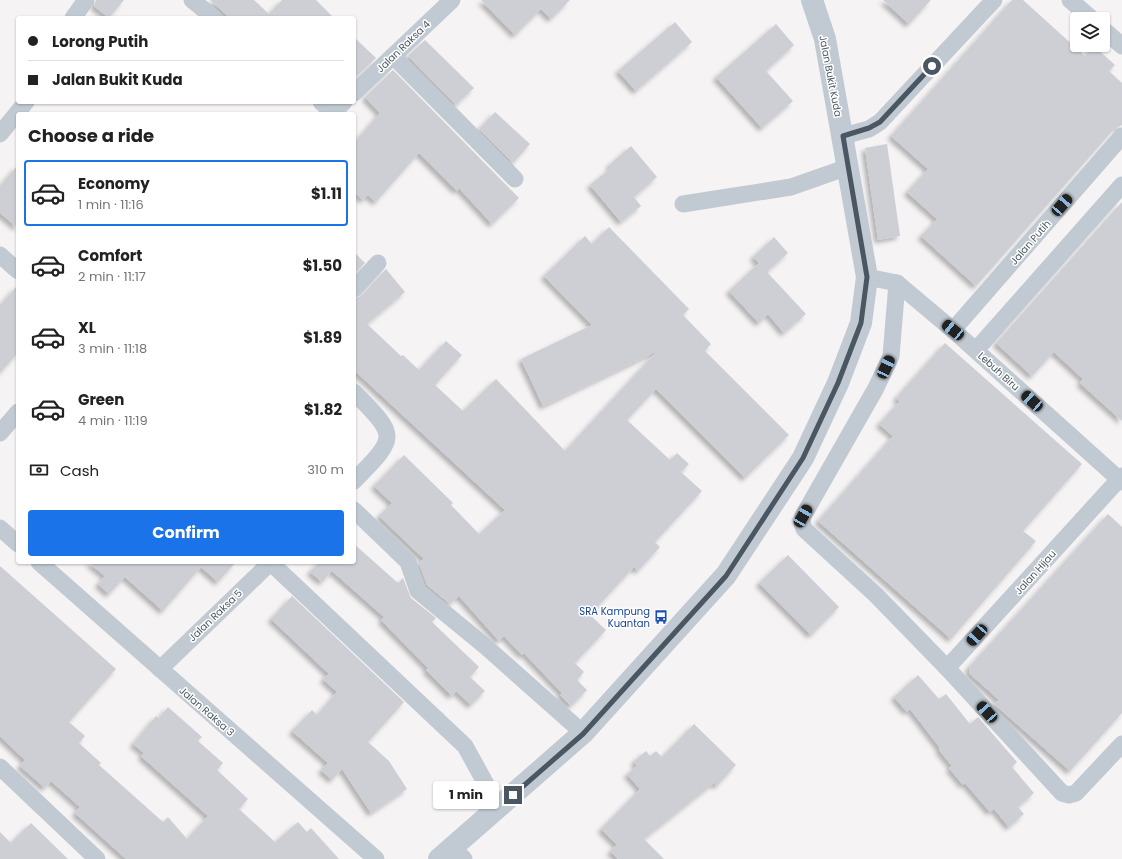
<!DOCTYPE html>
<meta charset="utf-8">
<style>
:root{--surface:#fff;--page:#f2f2f2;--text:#222;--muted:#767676;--line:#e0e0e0;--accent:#1a73e8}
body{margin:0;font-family:Poppins,sans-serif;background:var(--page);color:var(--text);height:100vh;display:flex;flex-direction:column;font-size:15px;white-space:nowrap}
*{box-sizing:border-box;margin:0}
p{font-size:13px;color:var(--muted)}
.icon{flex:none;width:22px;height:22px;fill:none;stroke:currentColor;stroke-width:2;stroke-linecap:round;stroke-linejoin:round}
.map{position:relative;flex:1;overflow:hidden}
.drawer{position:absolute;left:16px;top:112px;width:340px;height:452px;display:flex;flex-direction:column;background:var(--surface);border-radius:4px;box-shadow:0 1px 3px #0004}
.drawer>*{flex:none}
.banner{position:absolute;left:16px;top:16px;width:340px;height:88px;border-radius:4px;box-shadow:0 1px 3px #0004;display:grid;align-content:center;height:88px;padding:0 12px;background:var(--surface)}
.fabs{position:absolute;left:1070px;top:12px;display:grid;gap:8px}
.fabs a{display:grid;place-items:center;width:40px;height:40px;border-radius:4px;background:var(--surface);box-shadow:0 1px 3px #0004;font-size:20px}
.end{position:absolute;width:18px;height:18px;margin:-9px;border:5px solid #4a5661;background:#fff;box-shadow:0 0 0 2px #fff}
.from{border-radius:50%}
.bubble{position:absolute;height:28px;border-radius:4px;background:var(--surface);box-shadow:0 1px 3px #0004;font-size:13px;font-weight:700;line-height:28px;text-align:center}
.car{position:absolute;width:12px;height:24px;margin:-12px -6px;border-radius:5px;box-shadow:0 0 3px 1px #0007;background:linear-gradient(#222 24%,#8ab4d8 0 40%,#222 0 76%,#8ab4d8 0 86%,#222 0)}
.banner b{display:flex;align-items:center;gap:14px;height:38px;font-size:15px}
.banner b+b{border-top:1px solid var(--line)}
.banner i{width:10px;height:10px;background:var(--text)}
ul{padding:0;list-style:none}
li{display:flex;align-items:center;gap:12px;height:66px;margin:0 8px 6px;padding:0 4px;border:2px solid transparent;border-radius:4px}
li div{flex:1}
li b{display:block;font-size:15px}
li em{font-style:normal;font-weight:700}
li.selected{border-color:var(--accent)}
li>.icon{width:36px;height:36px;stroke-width:1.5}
h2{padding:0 12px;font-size:18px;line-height:48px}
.pay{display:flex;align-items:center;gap:10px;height:44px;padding:0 12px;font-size:15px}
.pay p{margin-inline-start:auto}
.primary-button{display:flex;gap:8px;margin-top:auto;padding:8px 12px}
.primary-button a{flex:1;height:46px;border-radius:4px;background:var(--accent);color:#fff;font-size:16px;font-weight:700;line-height:46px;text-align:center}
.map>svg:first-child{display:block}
</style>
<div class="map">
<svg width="1122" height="859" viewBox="0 0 1122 859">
<defs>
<filter id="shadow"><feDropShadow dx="-3.5" dy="3.5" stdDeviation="2" flood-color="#0004"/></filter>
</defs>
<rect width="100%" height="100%" fill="#f5f3f3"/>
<g fill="#cdcfd5" filter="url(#shadow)">
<path d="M96 0H124L109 18 94 6Z"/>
<path d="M210 0H254L269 14 282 0H316L334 18H230Z"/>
<path d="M481 0H570L551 19 541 9 515 35Z"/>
<path d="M883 0H931L909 24Z"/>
<path d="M1012 0H1023L1085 56 1094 46 1115 65 1109 71 1122 83V125L1114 129 976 286 921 236 937 219 907 192 928 169 891 136Z"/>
<path d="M675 22 692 42 636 91 618 71Z"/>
<path d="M776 24 794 45 766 71 793 101 762 128 716 77Z"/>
<path d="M354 37 376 58 354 79Z"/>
<path d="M425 40 474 88 456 105 408 56Z"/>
<path d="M393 70 519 198 492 224 459 188 457 191 419 153 376 202 368 195 363 200 354 192V143L380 113 365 97Z"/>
<path d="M495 112 530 144 513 163 479 129Z"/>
<path d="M887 144 900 236 878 240 865 148Z"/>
<path d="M631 146 657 177 634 197 641 206 621 222 590 185 611 168 609 165Z"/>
<path d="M18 165V228L0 213V186Z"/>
<path d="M1122 202V421L1080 383 1083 379 1054 352 1032 376 996 343Z"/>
<path d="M609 227 689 309 683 315 711 344 705 351 789 435 745 478 656 389 627 420 670 460 677 453 689 464 681 472 702 491 655 542 660 547 638 571 634 567 590 615 606 630 575 663 584 672 577 680 587 690 571 706 560 695 562 693 524 653 522 655 504 636 499 641 459 596 450 604 427 585 419 563 424 559 379 516 392 503 374 486 404 455 453 503 451 505 479 534 505 510 354 370V299L361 296 386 269 405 292 367 324 401 356 403 355 419 370 446 341 462 355 435 385 463 411 496 379 565 451 657 351 543 406 521 359 592 325 544 276 585 236 592 244Z"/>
<path d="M774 237 788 253 767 272 806 314 784 333 768 314 759 323 729 291 759 263 753 257Z"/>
<path d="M354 252 365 263 354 274Z"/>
<path d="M18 285V353L0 373V305Z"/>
<path d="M945 343 1082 464 1023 531 1036 541 951 639 818 521 893 436 879 424 900 401 896 398Z"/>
<path d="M1108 514 1122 527V713L1070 771 994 704 999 700 969 673V667Z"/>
<path d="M354 544 398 583 403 578 411 598 436 618 432 622 479 667 470 677 485 691 471 705 456 691 452 696 426 670 428 668 381 620 384 617 332 571 322 582 310 572 319 562H354Z"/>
<path d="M788 555 839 607 811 635 759 583Z"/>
<path d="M88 562H236L218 582 201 567 163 611 125 577 109 594 98 584 105 576Z"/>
<path d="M0 566 116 669 69 722 85 736 79 743 101 763 99 765 163 822 168 817 187 839 208 816 141 756 144 753 133 744 156 716 159 718 168 707 202 737 198 741 223 763 217 770 248 799 239 809 275 842 298 822 307 832 311 828 339 859H126L75 813 80 807 51 781 45 788 20 766 25 760 0 736Z"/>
<path d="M292 596 404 702 368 742 389 761 407 789 371 813 342 769 332 780 321 770 328 763 292 731 312 710 317 715 337 692 323 679 329 674 271 619Z"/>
<path d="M918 675 939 699 946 694 970 724 978 717 1017 762 1012 767 1034 793 1018 807 1024 814 1009 827 994 809 990 812 965 783 963 785 949 768 952 766 939 750 940 748 910 709 907 712 894 697Z"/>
<path d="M694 724 736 765 717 786 714 783 644 839 664 859H618L610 851 617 845 601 829 640 789 627 774 637 766 634 761 646 751 650 756 656 751 662 757Z"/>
<path d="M31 823 68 859H0V832L11 843Z"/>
</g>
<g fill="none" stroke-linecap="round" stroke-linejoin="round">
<g stroke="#c1cad2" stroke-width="17">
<path d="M192 0 214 18"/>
<path d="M1070 0 1092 19"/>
<path d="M73 18 86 0"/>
<path d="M1103 29 1122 46"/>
<path d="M393 56 515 179"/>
<path d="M354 93 452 0"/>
<path d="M321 102 333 113"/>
<path d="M332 114 344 102"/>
<path d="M0 134 26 102"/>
<path d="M843 136 869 129 880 122 994 0"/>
<path d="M683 204 791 187 848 167"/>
<path d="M0 255 18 271"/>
<path d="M867 277 897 283 953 330 1122 482"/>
<path d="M897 283 891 356 876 388 803 516 802 523 804 529 876 595 947 668 1062 793 1069 795 1076 793 1122 744"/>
<path d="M354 289 378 263"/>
<path d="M953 330 1122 136"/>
<path d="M976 350 1122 185"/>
<path d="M354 392C398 437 398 436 354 481"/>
<path d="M0 433 18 412"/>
<path d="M354 510 408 562 418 591 485 646 583 733"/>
<path d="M0 528 18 544"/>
<path d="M39 562 376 859"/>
<path d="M270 562 465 746 487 786 490 815"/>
<path d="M947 668 1122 476"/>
<path d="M160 669 271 562"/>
<path d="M0 767 97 859"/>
<path d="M453 848 464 859"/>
</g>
<path stroke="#c1cad2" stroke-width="22" d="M439 859 583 733 726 575 803 458 838 383 861 323 867 277 825 39 812 0"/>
</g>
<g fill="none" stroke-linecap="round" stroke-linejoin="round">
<path stroke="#4a5661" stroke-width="5" d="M513 795 583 734 726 576 803 458 838 383 861 323 867 277 843 136 869 128 880 122 932 66"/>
</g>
<defs>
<symbol id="bus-bare" viewBox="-9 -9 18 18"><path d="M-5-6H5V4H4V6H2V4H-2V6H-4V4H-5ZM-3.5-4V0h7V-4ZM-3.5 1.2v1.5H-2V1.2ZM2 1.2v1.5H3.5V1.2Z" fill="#1a4fb4" stroke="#fff" stroke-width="2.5" paint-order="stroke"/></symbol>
</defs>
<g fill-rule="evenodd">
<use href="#bus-bare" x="651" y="607" width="20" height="20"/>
</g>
<g text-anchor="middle" stroke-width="3" stroke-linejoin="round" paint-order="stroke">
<g font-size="10" fill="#4a5661" stroke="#fff">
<text transform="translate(403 46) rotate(-44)" y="4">Jalan Raksa 4</text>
<text transform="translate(831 76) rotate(79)" y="4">Jalan Bukit Kuda</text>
<text transform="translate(1030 242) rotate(-49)" y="4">Jalan Putih</text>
<text transform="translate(999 371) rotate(42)" y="4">Lebuh Biru</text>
<text transform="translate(1035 572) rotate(-48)" y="4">Jalan Hijau</text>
<text transform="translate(215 615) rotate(-44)" y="4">Jalan Raksa 5</text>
<text transform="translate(207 711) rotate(41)" y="4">Jalan Raksa 3</text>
</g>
<g font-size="10" fill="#164399" stroke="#fff" text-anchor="end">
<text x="650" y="615">SRA Kampung<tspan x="650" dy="12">Kuantan</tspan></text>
</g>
</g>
</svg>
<div class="fabs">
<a><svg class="icon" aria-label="layers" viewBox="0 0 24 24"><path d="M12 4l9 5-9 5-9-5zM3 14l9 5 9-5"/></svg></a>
</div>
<i class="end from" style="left:932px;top:66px"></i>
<i class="end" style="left:513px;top:795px"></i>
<div class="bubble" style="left:433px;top:781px;width:66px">1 min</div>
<i class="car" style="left:1062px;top:205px;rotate:41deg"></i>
<i class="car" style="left:953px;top:330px;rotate:309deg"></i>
<i class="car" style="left:886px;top:367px;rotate:25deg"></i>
<i class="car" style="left:1032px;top:401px;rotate:312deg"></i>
<i class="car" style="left:803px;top:516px;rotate:30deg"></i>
<i class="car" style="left:977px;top:635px;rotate:222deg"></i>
<i class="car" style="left:987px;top:712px;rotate:318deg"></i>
<div class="banner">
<b><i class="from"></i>Lorong Putih</b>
<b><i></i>Jalan Bukit Kuda</b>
</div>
<section class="drawer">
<h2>Choose a ride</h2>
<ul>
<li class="selected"><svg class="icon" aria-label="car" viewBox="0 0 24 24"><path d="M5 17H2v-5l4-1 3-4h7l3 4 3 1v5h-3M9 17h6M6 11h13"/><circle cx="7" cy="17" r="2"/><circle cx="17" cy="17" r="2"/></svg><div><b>Economy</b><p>1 min · 11:16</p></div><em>$1.11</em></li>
<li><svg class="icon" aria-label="car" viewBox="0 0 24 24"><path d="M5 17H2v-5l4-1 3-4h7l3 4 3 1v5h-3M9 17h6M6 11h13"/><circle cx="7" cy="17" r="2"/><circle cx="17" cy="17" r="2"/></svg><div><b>Comfort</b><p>2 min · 11:17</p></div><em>$1.50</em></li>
<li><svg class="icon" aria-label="car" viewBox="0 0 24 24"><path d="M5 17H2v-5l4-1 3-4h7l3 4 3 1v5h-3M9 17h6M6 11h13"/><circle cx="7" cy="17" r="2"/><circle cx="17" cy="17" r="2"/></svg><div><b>XL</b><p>3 min · 11:18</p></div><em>$1.89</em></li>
<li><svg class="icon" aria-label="car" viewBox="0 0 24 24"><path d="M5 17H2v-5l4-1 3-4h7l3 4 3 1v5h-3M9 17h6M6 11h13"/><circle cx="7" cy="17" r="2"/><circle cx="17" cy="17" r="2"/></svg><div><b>Green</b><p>4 min · 11:19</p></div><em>$1.82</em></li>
</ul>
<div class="pay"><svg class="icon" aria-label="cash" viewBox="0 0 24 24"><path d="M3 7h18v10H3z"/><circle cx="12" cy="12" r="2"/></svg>Cash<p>310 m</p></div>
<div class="primary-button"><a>Confirm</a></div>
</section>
</div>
